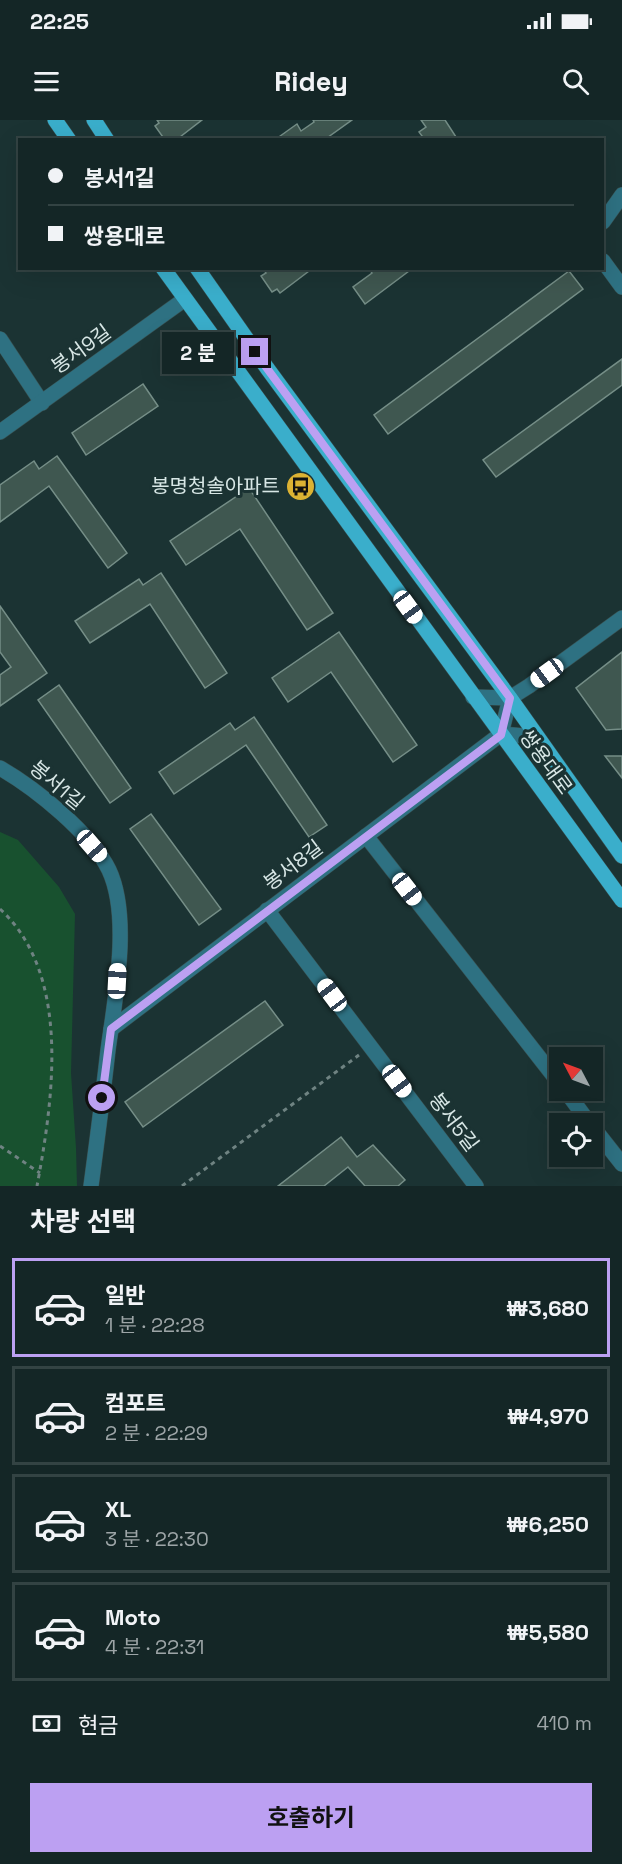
<!DOCTYPE html>
<html lang="ko">
<meta charset="utf-8">
<style>
:root{--surface:#142626;--page:#213232;--text:#f1f3f6;--muted:#9da5a7;--line:#334343;--accent:#bca0f2}
body{margin:0;font-family:"Space Grotesk","Noto Sans KR",sans-serif;background:var(--page);color:var(--text);height:100vh;display:flex;flex-direction:column;font-size:22px;white-space:nowrap}
*{box-sizing:border-box;margin:0}
p{font-size:20px;color:var(--muted)}
.icon{flex:none;width:33px;height:33px;fill:none;stroke:currentColor;stroke-width:2;stroke-linecap:round;stroke-linejoin:round}
.map{position:relative;height:1066px;overflow:hidden}
.sheet{display:flex;flex-direction:column;background:var(--surface);flex:1}
.sheet>*{flex:none}
.hud{position:absolute;left:18px;top:18px;width:586px;height:132px;border-radius:0px;box-shadow:0 6px 24px #0002,0 0 0 2px var(--line);display:grid;align-content:center;height:132px;padding:0 30px;background:var(--surface)}
.needle{width:39px;rotate:311deg}
.controls{position:absolute;left:549px;top:927px;display:grid;gap:12px}
.controls a{display:grid;place-items:center;width:54px;height:54px;border-radius:0px;background:var(--surface);box-shadow:0 6px 24px #0002,0 0 0 2px var(--line);font-size:30px}
.end{position:absolute;width:27px;height:27px;margin:-14px;border:8px solid #bca0f2;background:#111;box-shadow:0 0 0 3px #111}
.from{border-radius:50%}
.bubble{position:absolute;height:42px;border-radius:0px;background:var(--surface);box-shadow:0 6px 24px #0002,0 0 0 2px var(--line);font-size:20px;font-weight:700;line-height:42px;text-align:center}
.car{position:absolute;width:18px;height:36px;margin:-18px -9px;border-radius:8px;box-shadow:0 0 4px 2px #0007;background:linear-gradient(#fff 24%,#345 0 40%,#fff 0 76%,#345 0 86%,#fff 0)}
.hud b{display:flex;align-items:center;gap:21px;height:57px;font-size:22px}
.hud b+b{border-top:2px solid var(--line)}
.hud i{width:15px;height:15px;background:var(--text)}
ul{padding:0;list-style:none}
li{display:flex;align-items:center;gap:18px;height:99px;margin:0 12px 9px;padding:0 18px;border:3px solid var(--line);border-radius:0px}
li div{flex:1}
li b{display:block;font-size:22px}
li em{font-style:normal;font-weight:700}
li.current{border-color:var(--accent)}
li>.icon{width:54px;height:54px;stroke-width:1.5}
h2{padding:0 30px;font-size:27px;line-height:72px}
.pay{display:flex;align-items:center;gap:15px;height:66px;padding:0 30px;font-size:22px}
.pay p{margin-inline-start:auto}
.primary-button{display:flex;gap:12px;margin-top:auto;padding:12px 30px}
.primary-button a{flex:1;height:69px;border-radius:0px;background:var(--accent);color:#111;font-size:24px;font-weight:700;line-height:69px;text-align:center}
.status{display:flex;justify-content:space-between;align-items:center;height:42px;padding:0 30px;background:var(--surface);direction:ltr}
.status svg{height:16px;fill:currentColor}
header{display:flex;justify-content:space-between;align-items:center;height:78px;padding:0 30px;background:var(--surface);font-size:27px;font-weight:700}
.map>svg:first-child{display:block}
</style>
<div class="status"><b>22:25</b><svg viewBox="0 0 49 12"><path d="M0 12V9h3v3zM5 12V6h3v6zM10 12V3h3v9zM15 12V0h3v12zM26 1h20v11H26zM47 4h2v5h-2z"/></svg></div>
<header><svg class="icon" aria-label="menu" viewBox="0 0 24 24"><path d="M4 6h16M4 12h16M4 18h16"/></svg>Ridey<svg class="icon" aria-label="search" viewBox="0 0 24 24"><circle cx="10" cy="10" r="6"/><path d="M15 15l6 6"/></svg></header>
<div class="map">
<svg width="622" height="1066" viewBox="0 0 622 1066">
<rect width="100%" height="100%" fill="#1b3333"/>
<path fill="#18512f" d="M0 712 18 720 59 767 75 794 71 953 76 1028 77 1066H0Z"/>
<g fill="#3f5750" stroke="#758e87" stroke-width="1.5">
<path d="M157 0H202L176 20H165L155 6 159 3Z"/>
<path d="M313 0H352L324 20 276 19 297 4 301 11 314 2Z"/>
<path d="M421 0H445L458 20H425L419 12 426 7Z"/>
<path d="M263 148H313L280 173 277 169 272 172 261 156 266 153Z"/>
<path d="M369 148H413L365 184 353 167 372 153Z"/>
<path d="M569 151 583 169 388 314 374 295Z"/>
<path d="M622 239V265L496 357 483 340Z"/>
<path d="M143 264 158 286 86 335 72 313Z"/>
<path d="M57 336 127 433 108 448 49 366 0 402V365L34 341 39 349Z"/>
<path d="M249 368 333 493 307 510 240 409 186 445 170 421Z"/>
<path d="M161 453 227 553 205 568 150 484 90 523 75 501 139 459 143 465Z"/>
<path d="M0 486 47 553 0 586V555L11 547 0 532Z"/>
<path d="M339 512 417 625 393 642 331 552 288 582 272 558Z"/>
<path d="M622 532V609L606 610 576 568Z"/>
<path d="M59 565 131 668 110 683 38 580Z"/>
<path d="M254 597 327 705 309 717 246 625 174 674 159 652 230 603 235 610Z"/>
<path d="M605 636H622V658Z"/>
<path d="M151 694 221 789 199 805 130 709Z"/>
<path d="M265 881 283 905 143 1007 125 982Z"/>
<path d="M341 1017 357 1037 373 1025 405 1060 398 1066H365L348 1047 324 1066H278Z"/>
</g>
<g fill="none" stroke-linecap="round" stroke-linejoin="round">
<defs>
<g id="minor">
<path d="M603 102 622 75"/>
<path d="M603 141 622 167"/>
<path d="M0 219 42 283"/>
<path d="M0 312 185 179"/>
<path d="M473 577 510 578"/>
<path d="M510 578 529 566 622 498"/>
<path d="M501 614 510 578"/>
<path d="M501 614 537 617"/>
<path d="M0 648C35 668 91 713 109 750 131 797 115 879 108 930 103 975 97 1021 91 1066"/>
<path d="M366 716 560 964"/>
<path d="M267 790 476 1066"/>
<path d="M111 909 501 614"/>
<path d="M565 970 590 1004"/>
<path d="M592 1006 622 1044"/>
</g>
<g id="major">
<path d="M55 0 69 20"/>
<path d="M94 0 107 20"/>
<path d="M163 148 622 780"/>
<path d="M197 148 267 248 510 578 622 736"/>
</g>
</defs>
<use href="#minor" stroke="#395050" stroke-width="16"/>
<use href="#major" stroke="#395050" stroke-width="16"/>
<g stroke="#6f8382" stroke-width="3" stroke-dasharray="4.5 4.5" stroke-linecap="butt">
<path d="M0 789C72 855 53 980 37 1066"/>
<path d="M0 1026 40 1053"/>
<path d="M182 1066 359 935"/>
</g>
<use href="#minor" stroke="#2e7182" stroke-width="15"/>
<use href="#major" stroke="#3aaecb" stroke-width="15"/>
</g>
<g fill="none" stroke-linecap="round" stroke-linejoin="round">
<path stroke="#bca0f2" stroke-width="8" d="M102 978 111 909 501 615 510 578 255 232"/>
</g>
<defs>
<symbol id="bus-disc" viewBox="-11 -11 22 22"><circle r="9.5" fill="#dcb233" stroke="#1b3333"/><path d="M-5-6H5V4H4V6H2V4H-2V6H-4V4H-5ZM-3.5-4V0h7V-4ZM-3.5 1.2v1.5H-2V1.2ZM2 1.2v1.5H3.5V1.2Z" fill="#111"/></symbol>
</defs>
<g fill-rule="evenodd">
<use href="#bus-disc" x="284" y="350" width="33" height="33"/>
</g>
<g text-anchor="middle" stroke-width="6" stroke-linejoin="round" paint-order="stroke">
<g font-size="20" fill="#d8e7e6" stroke="#1b3333">
<text transform="translate(81 229) rotate(-36)" y="7">봉서9길</text>
<text transform="translate(546 642) rotate(54)" y="7">쌍용대로</text>
<text transform="translate(57 665) rotate(40)" y="7">봉서1길</text>
<text transform="translate(293 745) rotate(-37)" y="7">봉서8길</text>
<text transform="translate(454 1002) rotate(53)" y="7">봉서5길</text>
</g>
<g font-size="20" fill="#d8e7e6" stroke="#1b3333" text-anchor="end">
<text x="280" y="373">봉명청솔아파트</text>
</g>
</g>
</svg>
<div class="controls">
<a><svg class="needle" viewBox="-14 -14 28 28"><path d="M0-13l5 13h-10z" fill="#e53935"/><path d="M0 13l5-13h-10z" fill="#9da5a7"/></svg></a>
<a><svg class="icon" aria-label="locate" viewBox="0 0 24 24"><circle cx="12" cy="12" r="6"/><path d="M12 2v4M12 18v4M2 12h4M18 12h4"/></svg></a>
</div>
<i class="end from" style="left:102px;top:978px"></i>
<i class="end" style="left:255px;top:232px"></i>
<div class="bubble" style="left:162px;top:212px;width:72px">2 분</div>
<i class="car" style="left:408px;top:487px;rotate:144deg"></i>
<i class="car" style="left:547px;top:553px;rotate:234deg"></i>
<i class="car" style="left:92px;top:726px;rotate:139deg"></i>
<i class="car" style="left:407px;top:769px;rotate:142deg"></i>
<i class="car" style="left:117px;top:861px;rotate:3deg"></i>
<i class="car" style="left:332px;top:875px;rotate:323deg"></i>
<i class="car" style="left:397px;top:961px;rotate:143deg"></i>
<div class="hud">
<b><i class="from"></i>봉서1길</b>
<b><i></i>쌍용대로</b>
</div>
</div>
<section class="sheet">
<h2>차량 선택</h2>
<ul>
<li class="current"><svg class="icon" aria-label="car" viewBox="0 0 24 24"><path d="M5 17H2v-5l4-1 3-4h7l3 4 3 1v5h-3M9 17h6M6 11h13"/><circle cx="7" cy="17" r="2"/><circle cx="17" cy="17" r="2"/></svg><div><b>일반</b><p>1 분 · 22:28</p></div><em>₩3,680</em></li>
<li><svg class="icon" aria-label="car" viewBox="0 0 24 24"><path d="M5 17H2v-5l4-1 3-4h7l3 4 3 1v5h-3M9 17h6M6 11h13"/><circle cx="7" cy="17" r="2"/><circle cx="17" cy="17" r="2"/></svg><div><b>컴포트</b><p>2 분 · 22:29</p></div><em>₩4,970</em></li>
<li><svg class="icon" aria-label="car" viewBox="0 0 24 24"><path d="M5 17H2v-5l4-1 3-4h7l3 4 3 1v5h-3M9 17h6M6 11h13"/><circle cx="7" cy="17" r="2"/><circle cx="17" cy="17" r="2"/></svg><div><b>XL</b><p>3 분 · 22:30</p></div><em>₩6,250</em></li>
<li><svg class="icon" aria-label="car" viewBox="0 0 24 24"><path d="M5 17H2v-5l4-1 3-4h7l3 4 3 1v5h-3M9 17h6M6 11h13"/><circle cx="7" cy="17" r="2"/><circle cx="17" cy="17" r="2"/></svg><div><b>Moto</b><p>4 분 · 22:31</p></div><em>₩5,580</em></li>
</ul>
<div class="pay"><svg class="icon" aria-label="cash" viewBox="0 0 24 24"><path d="M3 7h18v10H3z"/><circle cx="12" cy="12" r="2"/></svg>현금<p>410 m</p></div>
<div class="primary-button"><a>호출하기</a></div>
</section>
